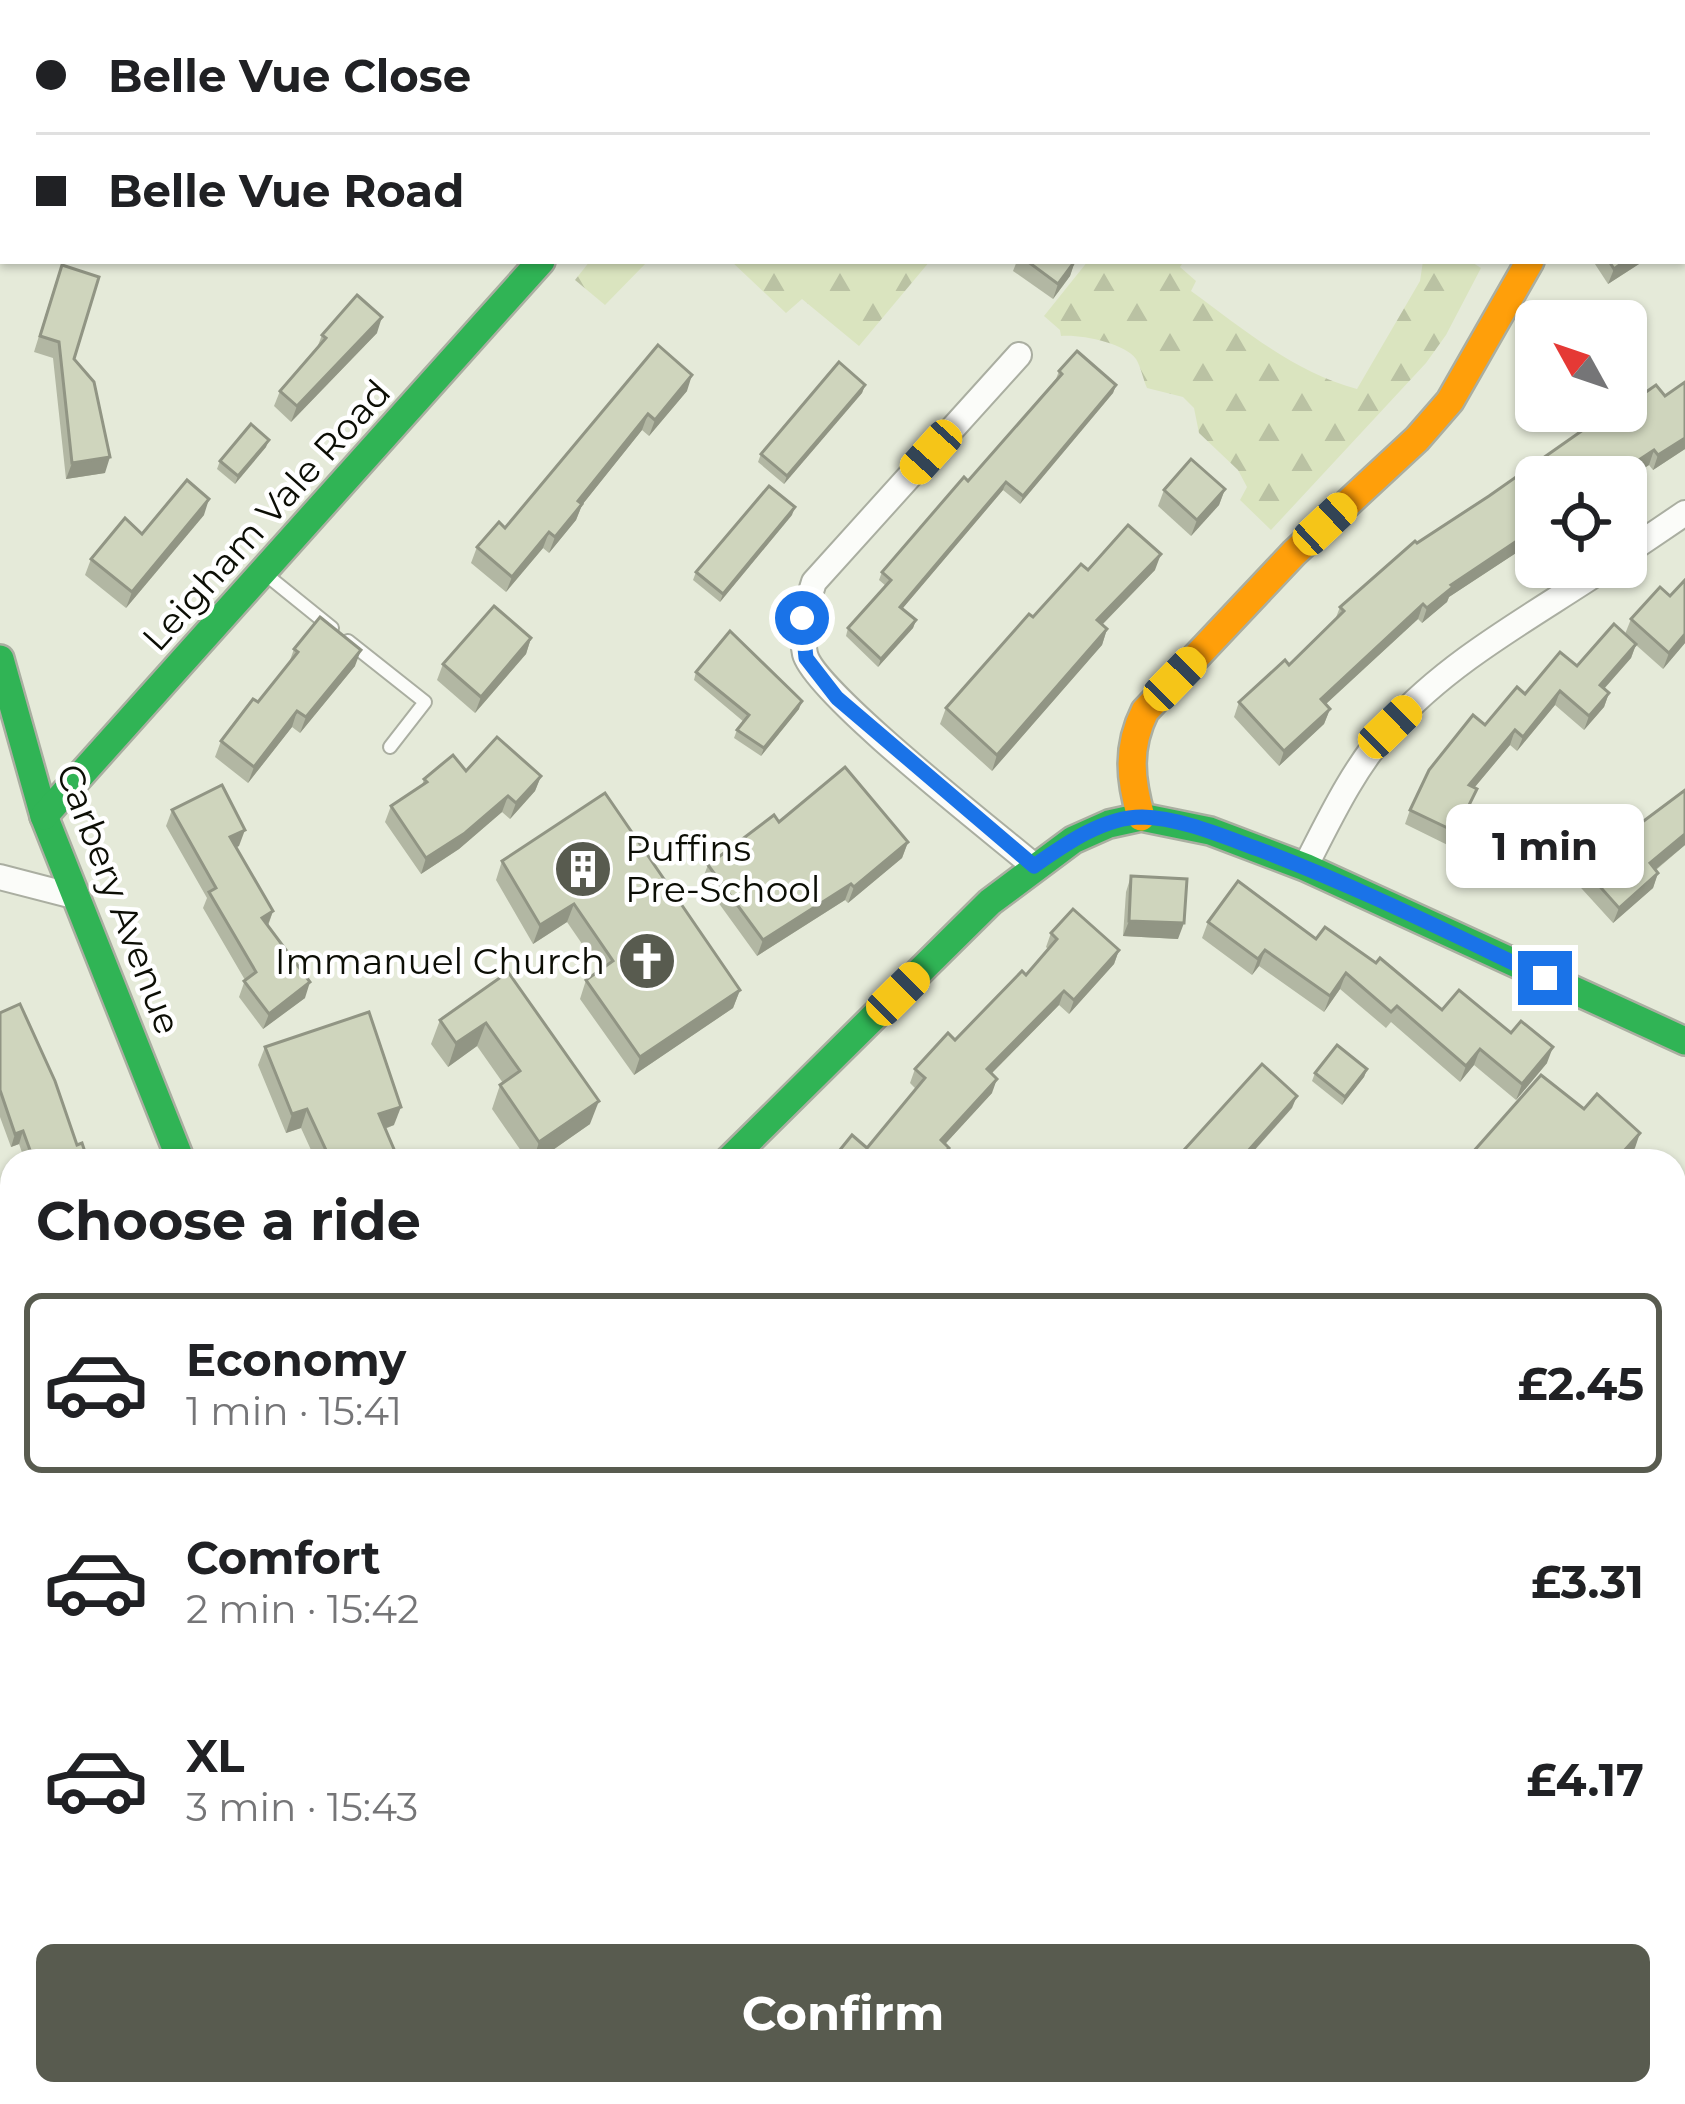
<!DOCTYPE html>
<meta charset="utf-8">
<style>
:root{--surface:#fff;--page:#f2f2f2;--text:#202124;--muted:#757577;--line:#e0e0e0;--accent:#585b4f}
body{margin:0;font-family:Montserrat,sans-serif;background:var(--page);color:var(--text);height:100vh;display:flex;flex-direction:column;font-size:45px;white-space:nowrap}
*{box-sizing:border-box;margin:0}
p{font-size:39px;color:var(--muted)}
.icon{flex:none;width:66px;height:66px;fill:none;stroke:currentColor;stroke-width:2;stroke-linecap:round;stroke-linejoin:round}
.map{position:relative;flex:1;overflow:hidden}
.details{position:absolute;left:0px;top:1149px;width:1686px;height:957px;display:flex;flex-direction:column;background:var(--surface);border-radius:36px 36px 0 0;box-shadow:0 3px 9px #0004}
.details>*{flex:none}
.hud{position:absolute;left:0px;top:0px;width:1686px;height:264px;box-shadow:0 3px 9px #0004;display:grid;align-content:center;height:264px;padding:0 36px;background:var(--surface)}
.needle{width:78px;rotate:310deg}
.tools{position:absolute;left:1515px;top:300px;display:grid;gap:24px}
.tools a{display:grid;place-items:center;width:132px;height:132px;border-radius:18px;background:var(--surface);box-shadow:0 3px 9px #0004;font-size:60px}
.end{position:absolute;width:54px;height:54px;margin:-27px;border:15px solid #1a73e8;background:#fff;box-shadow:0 0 0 6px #fff}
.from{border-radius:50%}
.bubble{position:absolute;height:84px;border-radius:18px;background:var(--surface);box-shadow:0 3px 9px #0004;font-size:39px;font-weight:700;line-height:84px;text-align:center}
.car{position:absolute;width:36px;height:72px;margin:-36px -18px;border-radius:15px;box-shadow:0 0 9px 3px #0007;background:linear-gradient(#f5c518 24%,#345 0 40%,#f5c518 0 76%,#345 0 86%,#f5c518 0)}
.hud b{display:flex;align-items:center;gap:42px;height:114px;font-size:45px}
.hud b+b{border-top:3px solid var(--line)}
.hud i{width:30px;height:30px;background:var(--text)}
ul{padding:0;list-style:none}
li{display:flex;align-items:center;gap:36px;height:180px;margin:0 24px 18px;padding:0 12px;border:6px solid transparent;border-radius:18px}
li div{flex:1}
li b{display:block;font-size:45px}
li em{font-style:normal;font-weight:700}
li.on{border-color:var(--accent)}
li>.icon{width:108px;height:108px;stroke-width:1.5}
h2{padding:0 36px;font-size:54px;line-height:144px}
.cta{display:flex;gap:24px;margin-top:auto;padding:24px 36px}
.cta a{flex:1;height:138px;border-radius:18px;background:var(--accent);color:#fff;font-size:48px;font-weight:700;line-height:138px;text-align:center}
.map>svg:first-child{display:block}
</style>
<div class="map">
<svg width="1685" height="2104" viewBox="0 0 1685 2104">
<defs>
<pattern id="forest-firs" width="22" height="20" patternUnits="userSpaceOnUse" patternTransform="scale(3)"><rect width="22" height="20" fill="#dae4bf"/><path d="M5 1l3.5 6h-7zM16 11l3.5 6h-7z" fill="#bac2a3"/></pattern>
</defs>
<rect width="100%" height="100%" fill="#e5ead9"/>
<g fill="url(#forest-firs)">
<path d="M590 261H648L605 305 575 280Z"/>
<path d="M731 261H930L859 346 802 299 786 313Z"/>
<path d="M1088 261H1184L1180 267 1196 281 1191 291C1243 329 1294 372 1357 389L1420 281 1423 261H1470L1481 268 1446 335 1426 363 1271 530 1240 500 1247 487 1238 470 1199 433 1194 408 1183 397 1147 388C1143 379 1141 367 1136 359 1125 343 1080 334 1061 336L1060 330 1044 316Z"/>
</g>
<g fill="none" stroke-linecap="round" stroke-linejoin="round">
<defs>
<g id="lane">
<path d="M264 573 332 628"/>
<path d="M348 641 425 702 390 747"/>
<path d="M0 1262 12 1274"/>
</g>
<g id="street">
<path d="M1127 0 1132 3"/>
<path d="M705 3 706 0"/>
<path d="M1427 3 1428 0"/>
<path d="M1683 73H1685"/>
<path d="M1019 355 814 582C806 607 799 627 805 654 814 692 994 832 1034 866"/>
<path d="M1626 553 1685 513"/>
<path d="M1305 867C1330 818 1354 767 1391 726 1450 660 1533 616 1606 567"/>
<path d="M0 877 77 897"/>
<path d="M0 1592 12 1588"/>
<path d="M0 1849H12"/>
<path d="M1155 2094 1167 2104"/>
<path d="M1210 2104 1214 2094"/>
</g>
<g id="fast">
<path d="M0 659 44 816 181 1161"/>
<path d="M44 816 541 261"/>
<path d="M728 1161 990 902 1073 840 1109 824 1141 817 1210 831 1305 867 1685 1041"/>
<path d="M0 1411 12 1407"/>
</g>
<path id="slow" d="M1141 817C1130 779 1127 747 1145 711L1294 553 1417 439 1450 401 1530 261"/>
<path id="jam" d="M1680 3 1681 0"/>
</defs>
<use href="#lane" stroke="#aaaea1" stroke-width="16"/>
<use href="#street" stroke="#aaaea1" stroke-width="28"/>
<use href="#fast" stroke="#aaaea1" stroke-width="32"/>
<use href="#slow" stroke="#aaaea1" stroke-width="32"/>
<use href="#jam" stroke="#aaaea1" stroke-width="32"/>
<use href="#lane" stroke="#fbfcf9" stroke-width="12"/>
<use href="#street" stroke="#fbfcf9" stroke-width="24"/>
<use href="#fast" stroke="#30b455" stroke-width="27"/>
<use href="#slow" stroke="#ff9f0a" stroke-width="27"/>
<use href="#jam" stroke="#e5322d" stroke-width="27"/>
</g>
<g fill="#b2b7a3">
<path d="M1214 0H1235L1234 3H1219Z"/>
<path d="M1017 261H1075L1070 276 1053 299 1013 271Z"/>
<path d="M1593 261H1640L1639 264 1608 284Z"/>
<path d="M56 281 74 359 105 473 66 479 53 358 34 352Z"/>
<path d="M377 333 291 422 274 406 280 391 317 348 322 335Z"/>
<path d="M658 345 687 391 649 436 642 430 582 505 576 520 549 553 543 548 506 592 471 563 477 547 505 528Z"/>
<path d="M1059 371 1116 385 1113 393 1020 504 1003 490 902 609 916 620 913 628 878 667 846 636 848 628 886 586 879 580 882 572 968 481 1056 379Z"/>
<path d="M1685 382V449L1653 470 1649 465 1449 597 1447 602 1422 623 1418 619 1326 704 1330 709 1324 724 1279 766 1234 717 1239 702 1289 665 1335 620 1340 607 1417 543 1613 415 1665 396Z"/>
<path d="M865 385 862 393 784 484 758 462 761 454Z"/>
<path d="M266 447 235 484 217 469 220 461Z"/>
<path d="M1225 489 1219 505 1191 536 1158 506 1164 490Z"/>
<path d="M204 515 126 608 85 575 91 559 142 534Z"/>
<path d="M792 515 720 602 693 580 696 572Z"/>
<path d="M1088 570H1155L1102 625 1107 629 1102 645 992 771 940 724 946 708 1033 617Z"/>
<path d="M1685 580V643L1663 669 1636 645 1631 658 1604 689 1609 693 1604 707 1584 730 1555 705 1517 751 1510 745 1474 788 1470 806 1522 833 1500 880 1473 867 1476 859 1405 824 1410 810 1485 725 1525 694 1577 666 1625 634 1631 619 1670 596Z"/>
<path d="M531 638 526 654 475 713 437 680 443 664Z"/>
<path d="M294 649 355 666 300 733 292 727 248 783 215 757 221 741 258 702 289 663Z"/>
<path d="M696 672 799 709 761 756 734 738 737 730 744 722 694 680Z"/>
<path d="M541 776 535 791 510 819 502 812 459 849 421 874 385 822 391 806 422 785 424 779Z"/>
<path d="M1685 790V845L1656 870 1658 873 1653 888 1613 923 1562 867 1568 851 1625 835Z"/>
<path d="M172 810 239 846 236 847 273 911 268 926 305 998 263 1029 239 997 245 980 203 908 207 898 166 826Z"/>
<path d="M779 822 908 842 902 858 848 903 845 900 757 956 702 880 708 865Z"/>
<path d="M502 861 740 990 733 1008 634 1075 580 999 586 980 600 970 567 922 533 944 496 880Z"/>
<path d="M1131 876 1178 939 1123 936 1126 892Z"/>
<path d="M1208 922 1316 939 1442 1010 1547 1063 1516 1100 1474 1065 1460 1082 1391 1022 1386 1028 1340 989 1324 1012 1259 966 1252 975 1202 938Z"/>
<path d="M1051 933 1119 950 1114 964 1069 1014 1059 1005 992 1073V1093L945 1144 949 1148 944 1161H831L867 1148 916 1089 910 1083 915 1069 955 1040 1026 975 1048 949 1046 947Z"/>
<path d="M508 972 590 1124 537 1161H528L492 1109 500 1085 503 1083 477 1046 448 1067 431 1044 440 1020Z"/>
<path d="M0 1013 77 1145 88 1161H25L19 1144 11 1147 0 1117Z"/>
<path d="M265 1047 394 1125 385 1129 399 1161H316L301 1128 286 1133 258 1065Z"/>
<path d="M1367 1069 1364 1077 1342 1105 1312 1081 1315 1073Z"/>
<path d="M1635 1148 1623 1161H1470L1473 1152Z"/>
<path d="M1685 1465V1576L1677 1582 1674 1577V1473Z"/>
<path d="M12 1601V1684L9 1685 0 1633V1613L4 1603Z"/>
<path d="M1685 1780V1904L1674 1912V1787Z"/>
<path d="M967 2094H1087L1083 2104H993Z"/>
</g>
<g fill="#919584">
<path d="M1075 261 1070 276 1053 299 1058 284Z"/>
<path d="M1625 261H1640L1639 264 1608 284 1614 269Z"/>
<path d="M382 317 377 333 291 422 297 406Z"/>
<path d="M692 375 687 391 649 436 655 420Z"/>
<path d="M865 385 862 393 784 484 787 476Z"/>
<path d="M1116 385 1113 393 1020 504 1023 496Z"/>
<path d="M648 414 642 430 582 505 576 520 549 553 555 537 578 501Z"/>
<path d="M1685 438V449L1653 470 1658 455Z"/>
<path d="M269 440 266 447 235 484 238 476Z"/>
<path d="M1654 450 1649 465 1626 480V477H1613Z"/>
<path d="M110 457 105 473 66 479 72 463Z"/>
<path d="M1006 482 1003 490 897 615 900 607Z"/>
<path d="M1225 489 1219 505 1191 536 1197 520Z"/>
<path d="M209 499 204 515 126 608 132 592Z"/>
<path d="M795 507 792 515 720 602 723 594Z"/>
<path d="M1536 528V540L1449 597 1447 602 1422 623 1427 608 1451 585Z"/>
<path d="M549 532 543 548 506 592 512 577Z"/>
<path d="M1161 554 1155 570 1091 636 1097 620Z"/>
<path d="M1423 604 1418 619 1315 714 1321 699Z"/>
<path d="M916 620 913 628 878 667 881 659Z"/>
<path d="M1107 629 1102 645 992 771 997 755Z"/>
<path d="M1685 634V643L1663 669 1669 653Z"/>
<path d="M531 638 526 654 475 713 481 697Z"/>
<path d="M1636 644 1631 658 1594 700 1600 685Z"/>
<path d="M361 650 355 666 300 733 306 717Z"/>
<path d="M1560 691 1555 705 1517 751 1523 737Z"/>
<path d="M1609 693 1604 707 1584 730 1589 716Z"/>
<path d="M802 701 799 709 761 756 764 748Z"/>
<path d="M1330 709 1324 724 1279 766 1284 751Z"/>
<path d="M297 711 292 727 248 783 254 767Z"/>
<path d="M1515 730 1510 745 1464 800 1469 785Z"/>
<path d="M541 776 535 791 510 819 516 803Z"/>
<path d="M508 796 502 812 459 849 421 874 426 858Z"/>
<path d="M245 830 239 846 224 853 230 837Z"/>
<path d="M1522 833 1517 847 1500 880 1505 866Z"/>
<path d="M1685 834V845L1644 879 1650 863Z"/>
<path d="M908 842 902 858 848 903 854 887Z"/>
<path d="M1658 873 1653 888 1613 923 1619 908Z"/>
<path d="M851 884 845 900 757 956 763 940Z"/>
<path d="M574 904 567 922 533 944 540 925Z"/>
<path d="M273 911 267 927 262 918Z"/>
<path d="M1129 921 1184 923 1178 939 1123 936Z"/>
<path d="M1119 950 1114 964 1069 1014 1074 1000Z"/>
<path d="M1265 950 1259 966 1252 975 1258 959Z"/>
<path d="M1346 973 1340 989 1324 1012 1330 996Z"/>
<path d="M310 982 305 998 263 1029 269 1014Z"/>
<path d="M740 990 733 1008 634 1075 640 1057Z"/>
<path d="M1064 991 1059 1005 982 1083 987 1069Z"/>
<path d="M486 1023 477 1046 448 1067 456 1043Z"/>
<path d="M1553 1047 1547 1063 1516 1100 1522 1084Z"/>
<path d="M1480 1049 1474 1065 1460 1082 1466 1066Z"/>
<path d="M1367 1069 1364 1077 1342 1105 1345 1097Z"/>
<path d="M997 1079 992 1093 936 1154 941 1140Z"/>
<path d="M1297 1096 1292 1108 1245 1161H1239Z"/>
<path d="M599 1101 590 1124 537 1161H533L539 1142Z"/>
<path d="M401 1107 394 1125 372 1133 379 1114Z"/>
<path d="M307 1109 301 1128 286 1133 292 1114Z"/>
<path d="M23 1131 19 1144 11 1147 15 1134Z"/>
<path d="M1640 1133 1635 1148 1623 1161H1615Z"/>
<path d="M12 1307V1324L0 1329V1312Z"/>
<path d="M1685 1426V1437L1674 1445V1434Z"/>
<path d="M12 1549V1563L0 1567V1553Z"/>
<path d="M1685 1561V1576L1677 1582Z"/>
<path d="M1685 1678V1690L1674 1697V1686Z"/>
<path d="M12 1781V1798L0 1799V1782Z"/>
<path d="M1685 1887V1904L1674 1912V1894Z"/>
<path d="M0 1937 12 1938V1955L0 1953Z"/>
<path d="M238 2094H277L273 2104 236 2099Z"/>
<path d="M1445 2094H1465L1450 2104Z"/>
</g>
<g fill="#cfd5bd" stroke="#919584" stroke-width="3">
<path d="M124 0H175L173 3H122Z"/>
<path d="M560 0H603L607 2 559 3Z"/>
<path d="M1306 0H1356L1354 3H1304Z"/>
<path d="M1505 0H1570L1568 3H1503Z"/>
<path d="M1683 116 1685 117V170L1683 172Z"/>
<path d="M1027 261H1075L1058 284Z"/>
<path d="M1609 261H1625L1614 269Z"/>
<path d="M62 265 99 277 74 359 94 382 110 457 72 463 59 342 40 336Z"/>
<path d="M357 295 382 317 297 406 280 391 326 338 322 335Z"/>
<path d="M658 345 692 375 655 420 648 414 578 501 582 504 555 537 549 532 512 577 477 547 499 522 505 528Z"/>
<path d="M1077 351 1116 385 1023 496 1006 482 900 607 916 620 881 659 848 628 891 580 882 572 964 477 968 481 1062 374 1059 371Z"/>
<path d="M839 362 865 385 787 476 761 454Z"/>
<path d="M1685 382V438L1658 455 1654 450 1613 477H1536V528L1451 585 1453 587 1427 608 1423 604 1321 699 1330 709 1284 751 1239 702 1285 660 1289 665 1344 611 1340 607 1415 541 1417 543 1489 496 1610 411 1613 415 1619 411H1626V406L1656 385 1665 396Z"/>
<path d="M251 424 269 440 238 476 220 461Z"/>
<path d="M1191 459 1225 489 1197 520 1164 490Z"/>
<path d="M187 480 209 499 132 592 91 559 125 518 142 534Z"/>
<path d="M769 486 795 507 723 594 696 572Z"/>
<path d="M1128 525 1161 554 1097 620 1107 629 997 755 946 708 1029 614 1033 617 1081 564 1088 570Z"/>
<path d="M1685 580V634L1669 653 1631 619 1660 587 1670 596Z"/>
<path d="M494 606 531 638 481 697 443 664Z"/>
<path d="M320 617 361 650 306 717 297 711 254 767 221 741 253 699 258 702 298 652 294 649Z"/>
<path d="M1614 624 1636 644 1600 685 1609 693 1589 716 1560 691 1523 737 1515 730 1469 785 1477 789 1469 805 1522 833 1505 866 1478 852 1481 844 1410 810 1429 770 1473 715 1485 725 1517 687 1525 694 1560 652 1577 666Z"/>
<path d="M730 631 802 701 764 748 737 730 749 715 696 672Z"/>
<path d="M497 737 541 776 516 803 508 796 465 833 426 858 391 806 427 782 424 779 453 755 466 771Z"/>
<path d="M845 767 908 842 854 887 851 884 763 940 708 865 774 815 779 822Z"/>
<path d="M222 785 245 830 230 837 273 911 262 918 310 982 269 1014 244 981 256 972 209 892 216 888 172 810Z"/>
<path d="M1685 790V834L1650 863 1658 873 1619 908 1568 851 1608 816 1625 835Z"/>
<path d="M605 793 740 990 640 1057 586 980 613 961 574 904 540 925 502 861Z"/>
<path d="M1131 876 1187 879 1184 923 1129 921Z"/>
<path d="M1238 881 1316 939 1325 927 1376 963 1380 958 1442 1010 1459 990 1511 1033 1521 1021 1553 1047 1522 1084 1480 1049 1466 1066 1397 1006 1391 1012 1346 973 1330 996 1265 950 1258 959 1208 922Z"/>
<path d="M1073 909 1119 950 1074 1000 1064 991 987 1069 997 1079 941 1140 949 1148 937 1161H831L852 1135 867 1148 925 1078 915 1069 948 1033 955 1040 1022 971 1026 975 1057 939 1051 933Z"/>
<path d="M508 972 599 1101 539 1142 500 1085 520 1071 486 1023 456 1043 440 1020Z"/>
<path d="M20 1004 55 1081 77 1145 82 1143 88 1161H34L23 1131 15 1134 0 1090V1013Z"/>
<path d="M369 1012 401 1107 379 1114 399 1161H331L307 1109 292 1114 265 1047Z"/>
<path d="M1337 1045 1367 1069 1345 1097 1315 1073Z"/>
<path d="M1262 1064 1297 1096 1239 1161H1174Z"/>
<path d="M1541 1075 1584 1109 1597 1094 1640 1133 1615 1161H1483L1473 1152Z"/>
<path d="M2 1252 12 1279V1307L0 1312V1253Z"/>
<path d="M1674 1359 1685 1373V1426L1674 1434Z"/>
<path d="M0 1456 12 1460V1549L0 1553Z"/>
<path d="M1685 1465V1557L1674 1543V1473Z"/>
<path d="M12 1601V1648L4 1603Z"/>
<path d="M1685 1610V1678L1674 1686V1618Z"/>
<path d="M12 1737V1781L0 1782V1738Z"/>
<path d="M1685 1780V1831L1674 1815V1787Z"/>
<path d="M1685 1839V1887L1674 1894V1847Z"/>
<path d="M0 1878 12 1879V1938L0 1937Z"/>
<path d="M0 1985 12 1987V2094H19V2104H0Z"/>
<path d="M460 2094 658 2095 818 2094 816 2104H459Z"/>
<path d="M892 2094H928L924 2104H888Z"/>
<path d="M1018 2094H1087L1083 2104H1013Z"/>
<path d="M1376 2094H1448L1454 2104H1378L1373 2096Z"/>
</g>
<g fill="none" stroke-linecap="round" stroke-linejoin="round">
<path stroke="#1a73e8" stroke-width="15" d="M802 618 806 658 837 698 1034 866C1064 845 1103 817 1142 817 1181 818 1222 836 1258 849 1356 886 1450 933 1545 978"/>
</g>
<defs>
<symbol id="building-disc" viewBox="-11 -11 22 22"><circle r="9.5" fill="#585b4f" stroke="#fff"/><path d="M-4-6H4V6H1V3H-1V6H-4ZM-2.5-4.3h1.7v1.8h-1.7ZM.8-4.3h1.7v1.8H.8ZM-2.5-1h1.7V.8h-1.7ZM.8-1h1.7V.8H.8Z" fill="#fff"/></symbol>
<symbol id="church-disc" viewBox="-11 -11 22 22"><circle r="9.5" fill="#585b4f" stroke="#fff"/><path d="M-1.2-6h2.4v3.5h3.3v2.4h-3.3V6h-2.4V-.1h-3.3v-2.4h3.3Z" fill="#fff"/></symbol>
</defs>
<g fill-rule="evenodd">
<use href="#building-disc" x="550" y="836" width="66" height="66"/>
<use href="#church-disc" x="614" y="928" width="66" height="66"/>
</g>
<g text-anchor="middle" stroke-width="9" stroke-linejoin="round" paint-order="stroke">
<g font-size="36" fill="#0c0e05" stroke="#fff">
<text transform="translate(266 515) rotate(-48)" y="13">Leigham Vale Road</text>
<text transform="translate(119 899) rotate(69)" y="13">Carbery Avenue</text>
</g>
<g font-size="36" fill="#0c0e05" stroke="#fff" text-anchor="start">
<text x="625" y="861">Puffins<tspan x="625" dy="41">Pre-School</tspan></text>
<text x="605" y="974" text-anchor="end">Immanuel Church</text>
</g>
</g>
</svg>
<div class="tools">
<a><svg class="needle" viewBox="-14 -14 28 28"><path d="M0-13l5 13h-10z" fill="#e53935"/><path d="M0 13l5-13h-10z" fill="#757577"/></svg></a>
<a><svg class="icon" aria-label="locate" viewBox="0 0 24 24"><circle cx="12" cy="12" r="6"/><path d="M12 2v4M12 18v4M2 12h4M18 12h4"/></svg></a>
</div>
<i class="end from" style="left:802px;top:618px"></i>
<i class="end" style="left:1545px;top:978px"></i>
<div class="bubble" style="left:1446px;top:804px;width:198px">1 min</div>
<i class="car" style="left:931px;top:452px;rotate:222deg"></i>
<i class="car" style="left:1325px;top:524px;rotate:47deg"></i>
<i class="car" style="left:1175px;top:679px;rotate:44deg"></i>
<i class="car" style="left:1390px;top:727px;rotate:46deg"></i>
<i class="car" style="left:898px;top:994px;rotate:45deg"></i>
<div class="hud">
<b><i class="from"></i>Belle Vue Close</b>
<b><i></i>Belle Vue Road</b>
</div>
<section class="details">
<h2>Choose a ride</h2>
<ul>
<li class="on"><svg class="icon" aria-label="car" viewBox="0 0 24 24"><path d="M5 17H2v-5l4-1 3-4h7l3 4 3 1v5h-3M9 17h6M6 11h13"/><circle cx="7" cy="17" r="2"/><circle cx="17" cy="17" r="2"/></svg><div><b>Economy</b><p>1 min · 15:41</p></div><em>£2.45</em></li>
<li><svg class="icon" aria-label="car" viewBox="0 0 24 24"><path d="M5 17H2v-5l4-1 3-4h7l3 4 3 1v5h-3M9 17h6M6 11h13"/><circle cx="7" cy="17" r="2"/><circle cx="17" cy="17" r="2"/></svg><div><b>Comfort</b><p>2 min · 15:42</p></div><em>£3.31</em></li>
<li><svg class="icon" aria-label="car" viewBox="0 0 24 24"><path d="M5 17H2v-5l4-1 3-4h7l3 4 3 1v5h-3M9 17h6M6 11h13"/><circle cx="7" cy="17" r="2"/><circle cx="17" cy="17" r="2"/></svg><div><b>XL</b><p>3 min · 15:43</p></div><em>£4.17</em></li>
</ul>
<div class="cta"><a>Confirm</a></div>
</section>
</div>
